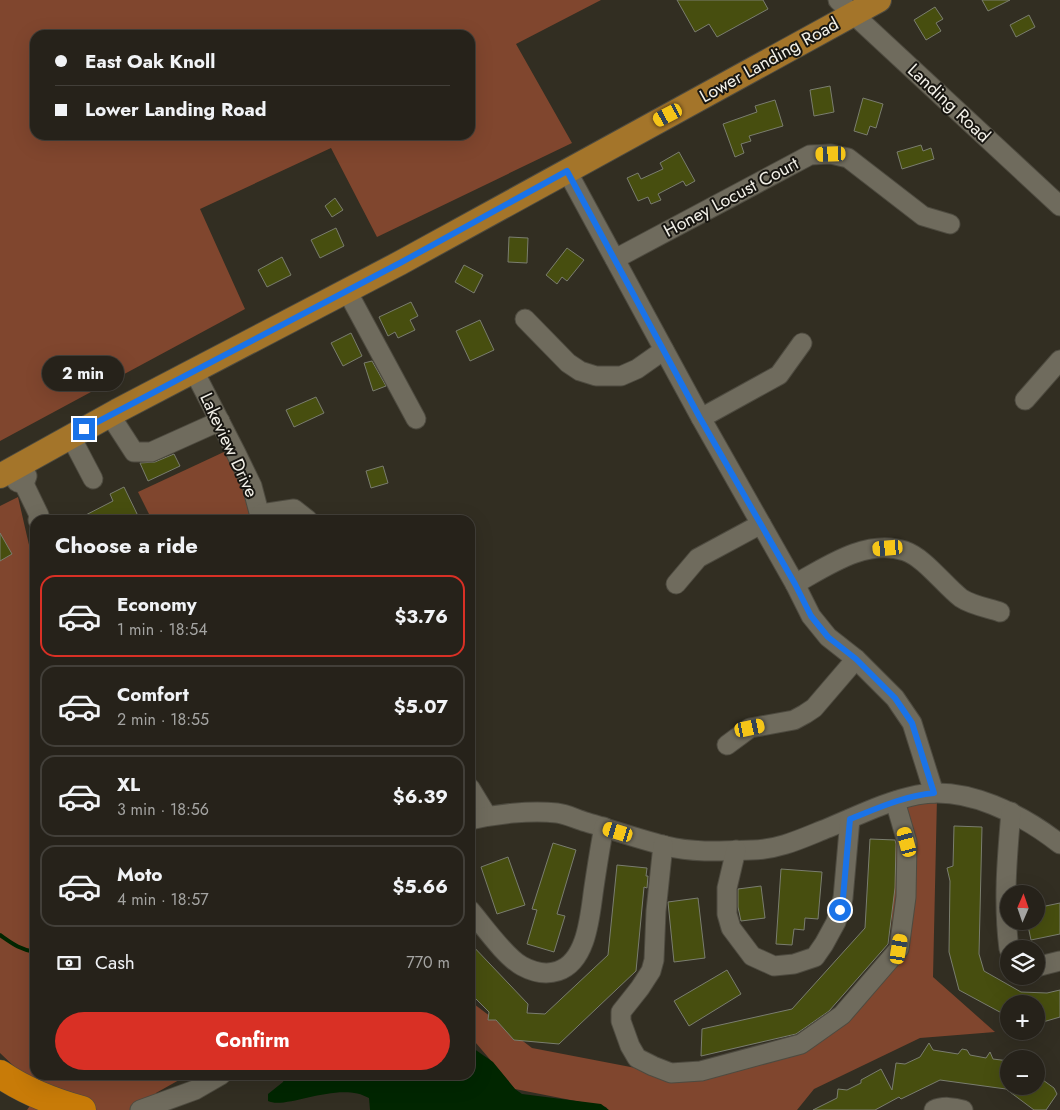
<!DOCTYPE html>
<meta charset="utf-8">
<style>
:root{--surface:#26221a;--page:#322f27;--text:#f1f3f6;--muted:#a4a4a2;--line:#423f39;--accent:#d93025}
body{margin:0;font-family:Jost,sans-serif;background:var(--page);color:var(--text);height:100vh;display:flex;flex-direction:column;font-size:19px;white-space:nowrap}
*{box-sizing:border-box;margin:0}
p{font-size:16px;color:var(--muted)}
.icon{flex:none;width:28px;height:28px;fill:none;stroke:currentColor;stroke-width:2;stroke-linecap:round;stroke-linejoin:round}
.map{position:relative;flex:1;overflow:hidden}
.drawer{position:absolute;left:30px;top:515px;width:445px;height:565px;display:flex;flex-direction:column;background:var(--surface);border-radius:15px;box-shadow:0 5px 20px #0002,0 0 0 1px var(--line)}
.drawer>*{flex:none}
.top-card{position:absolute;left:30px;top:30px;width:445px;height:110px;border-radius:15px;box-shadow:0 5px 20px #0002,0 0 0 1px var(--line);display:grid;align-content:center;height:110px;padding:0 25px;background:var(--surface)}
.needle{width:32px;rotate:2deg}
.tools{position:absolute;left:1000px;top:885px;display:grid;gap:10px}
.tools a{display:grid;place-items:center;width:45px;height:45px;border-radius:50%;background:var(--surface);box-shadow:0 5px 20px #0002,0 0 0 1px var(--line);font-size:25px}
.end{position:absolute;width:22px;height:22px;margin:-11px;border:6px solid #1a73e8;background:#fff;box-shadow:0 0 0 2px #fff}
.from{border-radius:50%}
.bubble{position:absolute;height:35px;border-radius:18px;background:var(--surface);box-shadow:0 5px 20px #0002,0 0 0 1px var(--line);font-size:16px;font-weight:700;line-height:35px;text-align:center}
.car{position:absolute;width:15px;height:30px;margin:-15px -8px;border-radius:6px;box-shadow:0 0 4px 1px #0007;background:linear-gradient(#f5c518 24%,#345 0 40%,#f5c518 0 76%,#345 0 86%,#f5c518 0)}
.top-card b{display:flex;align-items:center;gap:18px;height:48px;font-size:19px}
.top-card b+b{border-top:1px solid var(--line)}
.top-card i{width:12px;height:12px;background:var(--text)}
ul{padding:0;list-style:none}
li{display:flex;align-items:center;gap:15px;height:82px;margin:0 10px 8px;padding:0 15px;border:2px solid var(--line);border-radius:15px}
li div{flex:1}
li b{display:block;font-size:19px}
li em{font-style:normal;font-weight:700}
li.active{border-color:var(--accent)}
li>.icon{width:45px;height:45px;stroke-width:1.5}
h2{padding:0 25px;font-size:22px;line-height:60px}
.pay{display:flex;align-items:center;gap:12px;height:55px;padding:0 25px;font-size:19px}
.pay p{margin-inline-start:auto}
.action{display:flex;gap:10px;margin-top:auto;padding:10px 25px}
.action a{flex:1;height:58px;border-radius:30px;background:var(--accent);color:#fff;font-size:20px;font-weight:700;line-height:58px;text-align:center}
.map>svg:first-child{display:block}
</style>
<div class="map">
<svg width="1060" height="1110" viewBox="0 0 1060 1110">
<rect width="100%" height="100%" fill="#322e22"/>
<g fill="#80462e" fill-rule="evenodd">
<path d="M0 0H601L516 44 572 143 377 237 331 148 200 209 245 309 0 441ZM35 35H470V135H35Z"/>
<path d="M226 451 261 520H152L138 492Z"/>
<path d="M18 497 35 571V1075H188L156 1093 158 1110H27L40 1091 0 1053V506Z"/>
<path d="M937 797 933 977 995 1032 920 1038 814 1089 797 1110H608L606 1107 515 1089 470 1036V1001L532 1048 698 1080 814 1045 890 963 897 803Z"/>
</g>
<path fill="#012600" d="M470 1046 493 1062 515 1089 522 1094 601 1104 609 1110H370L369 1098C339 1080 286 1110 268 1101V1094L283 1082 286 1075H470Z"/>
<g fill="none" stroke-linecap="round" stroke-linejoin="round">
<path stroke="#012600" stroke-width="4" d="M0 935C13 944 19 949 35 952"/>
</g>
<g fill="#474e0f" stroke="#7a7d6f">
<path d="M677 0H763L768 9 717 37 709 24 695 32Z"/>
<path d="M982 0H1010L988 11Z"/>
<path d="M935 7 943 19 936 23 941 31 926 40 914 20Z"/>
<path d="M1029 15 1035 27 1016 37 1010 25Z"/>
<path d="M830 86 834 112 814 116 810 90Z"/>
<path d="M863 98 883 104 876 128 870 126 867 135 854 131Z"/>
<path d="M775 100 783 126 749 136 751 141 741 144 744 153 735 157 723 124 757 112 755 106Z"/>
<path d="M921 145 923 151 931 148 934 159 902 169 897 152Z"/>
<path d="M679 152 695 181 686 186 683 181 658 194 661 200 651 204 648 197 638 201 627 178 638 173 641 179 663 169 660 163Z"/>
<path d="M335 198 343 210 332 217 325 206Z"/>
<path d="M336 228 344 246 320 258 311 240Z"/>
<path d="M509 237 528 238 527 263 508 262Z"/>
<path d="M567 248 584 260 567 281 562 277 557 284 546 275Z"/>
<path d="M282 257 291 275 267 287 258 270Z"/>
<path d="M464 265 483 275 474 293 455 282Z"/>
<path d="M411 302 418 316 410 320 415 330 398 338 395 332 388 336 379 317Z"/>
<path d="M480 320 494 350 470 361 456 331Z"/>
<path d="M351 333 362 356 343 366 331 343Z"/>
<path d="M372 361 386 386 373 391 364 363Z"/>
<path d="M316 397 324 413 294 427 286 410Z"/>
<path d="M174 454 180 466 148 481 140 463 155 462Z"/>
<path d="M383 466 388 483 371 488 366 471Z"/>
<path d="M124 487 140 520H125L123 516 116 520H76L113 501 110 494Z"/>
<path d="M0 533 12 554 0 561Z"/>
<path d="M954 826 982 827 979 954 984 971 1021 992 1047 993 1060 990V1017L1036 1024V1004H1009V1017L959 990 949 952 950 881 947 868 953 866Z"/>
<path d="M870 839 895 840 896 844 895 888 888 944 829 1011 796 1034 701 1056 702 1029 792 1009 865 928Z"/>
<path d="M553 843 576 850 557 914 565 916 554 952 527 944 537 910 532 909Z"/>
<path d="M508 857 525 905 497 914 481 867Z"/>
<path d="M617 865 647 868 646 876H648L647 888 644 887 636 971 559 1044 514 1040 496 1020H488L489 1012 476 999 470 998V943L528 1004 527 1013 545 1014 608 955Z"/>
<path d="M781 869 822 872 818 919 805 918 804 930 794 929 792 945 776 944Z"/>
<path d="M761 886 765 918 741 921 738 907V889Z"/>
<path d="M698 898 705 958 674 962 668 902Z"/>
<path d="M1060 903V934L1031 940 1027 921H1036V908Z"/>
<path d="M727 970 741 994 689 1026 674 1001Z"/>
<path d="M929 1043 933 1050 958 1054 962 1049 967 1050 970 1055 986 1058 990 1052 993 1059 1009 1061V1086H1036V1075L1054 1088 1057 1094 1046 1110H1034L1006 1089 940 1080 901 1099 899 1097 875 1110H813L837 1098 838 1089 847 1090 861 1083V1080L881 1069 892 1090 896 1063 905 1064 920 1057Z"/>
</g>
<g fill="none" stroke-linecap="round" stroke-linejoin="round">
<defs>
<g id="minor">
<path d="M838 0 1060 206"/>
<path d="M567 171 701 418 795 584 811 616 828 637 856 659 895 698 912 723 934 793"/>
<path d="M615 259 810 155 831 154 848 158 923 216 950 224"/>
<path d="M347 291 416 419"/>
<path d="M525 319 568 363 580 371 596 376H621L637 369 664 350"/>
<path d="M194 371 236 453 252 486 261 520"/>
<path d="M1025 400 1060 360"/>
<path d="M110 415 134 452H151L220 421"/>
<path d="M701 418 779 375 802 343"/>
<path d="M71 437 93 479"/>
<path d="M10 470 17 482 24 484 27 476 21 464"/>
<path d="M24 484 39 515 38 520"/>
<path d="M261 514 294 509 308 520"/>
<path d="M676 584 698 558 761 524"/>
<path d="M795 584C827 566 867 538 905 551 925 558 944 585 961 598 971 605 988 608 1000 612"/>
<path d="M727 745 750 728 794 720 805 714 814 708 856 659"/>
<path d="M470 788 487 816"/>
<path d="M470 820C496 814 530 810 557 813 566 814 576 819 586 822 612 830 639 839 666 846 693 853 724 851 752 850 779 850 805 837 828 828 857 816 887 801 917 795 966 785 1023 815 1060 844"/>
<path d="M663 845 656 911 654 960 651 971 640 988 621 1012V1021L630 1046 637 1058 653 1066 671 1073 701 1071 801 1044 842 1015 899 949 906 897 907 842 895 801"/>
<path d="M736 850 727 888V914L731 928 752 956 774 966 794 964 815 957 824 944 836 922 843 898 850 819"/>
<path d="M470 910C483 925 505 957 522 966 533 972 546 975 558 971 588 961 590 913 594 887 597 867 600 847 604 827"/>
<path d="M1009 949C1003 903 1007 858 1011 812"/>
<path d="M1036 967 1060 961"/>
<path d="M140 1110 195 1090 221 1075"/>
<path d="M934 1110C942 1106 954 1107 963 1110"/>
</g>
<path id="major" d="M0 476 117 411 400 263 879 0"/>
<path id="highway" d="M0 1074C25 1091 53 1102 82 1110"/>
</defs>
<use href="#minor" stroke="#4e4b40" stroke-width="21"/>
<use href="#major" stroke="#4e4b40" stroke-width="26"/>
<use href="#highway" stroke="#4e4b40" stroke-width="29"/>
<use href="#minor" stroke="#6f6b5d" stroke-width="19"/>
<use href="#major" stroke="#a4752a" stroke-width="24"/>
<use href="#highway" stroke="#c87b08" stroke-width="28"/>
</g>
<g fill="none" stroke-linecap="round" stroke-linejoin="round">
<path stroke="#1a73e8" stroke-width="6" d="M84 429 400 263 567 171 700 418 795 584 811 616 828 637 856 659 895 698 912 723 934 793C904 796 878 808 850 819L843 898 840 910"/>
</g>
<g text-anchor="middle" stroke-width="4" stroke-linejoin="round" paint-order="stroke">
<g font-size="18" fill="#f3f1e9" stroke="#181611">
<text transform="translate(769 60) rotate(-29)" y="6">Lower Landing Road</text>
<text transform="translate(949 103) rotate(43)" y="6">Landing Road</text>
<text transform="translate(731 197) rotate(-28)" y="6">Honey Locust Court</text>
<text transform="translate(229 445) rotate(65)" y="6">Lakeview Drive</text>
</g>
</g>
</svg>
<div class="tools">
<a><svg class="needle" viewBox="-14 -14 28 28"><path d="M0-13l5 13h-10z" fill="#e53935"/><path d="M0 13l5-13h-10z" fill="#a4a4a2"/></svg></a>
<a><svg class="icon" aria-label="layers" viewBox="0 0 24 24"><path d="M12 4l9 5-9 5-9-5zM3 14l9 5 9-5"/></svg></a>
<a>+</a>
<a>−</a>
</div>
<i class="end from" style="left:840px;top:910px"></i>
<i class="end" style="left:84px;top:429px"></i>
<div class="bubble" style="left:42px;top:356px;width:82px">2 min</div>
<i class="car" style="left:668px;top:115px;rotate:242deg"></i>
<i class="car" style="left:831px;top:154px;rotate:268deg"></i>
<i class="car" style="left:888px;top:548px;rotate:265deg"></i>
<i class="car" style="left:750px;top:728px;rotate:78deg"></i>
<i class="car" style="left:618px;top:832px;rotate:287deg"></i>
<i class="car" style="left:907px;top:842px;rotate:345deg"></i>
<i class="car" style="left:899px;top:949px;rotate:9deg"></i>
<div class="top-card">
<b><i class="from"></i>East Oak Knoll</b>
<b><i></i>Lower Landing Road</b>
</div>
<section class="drawer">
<h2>Choose a ride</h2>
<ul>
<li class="active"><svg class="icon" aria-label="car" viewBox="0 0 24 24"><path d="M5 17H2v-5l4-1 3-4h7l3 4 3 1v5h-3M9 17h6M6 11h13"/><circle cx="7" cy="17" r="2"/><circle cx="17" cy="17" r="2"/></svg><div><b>Economy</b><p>1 min · 18:54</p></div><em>$3.76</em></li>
<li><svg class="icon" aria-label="car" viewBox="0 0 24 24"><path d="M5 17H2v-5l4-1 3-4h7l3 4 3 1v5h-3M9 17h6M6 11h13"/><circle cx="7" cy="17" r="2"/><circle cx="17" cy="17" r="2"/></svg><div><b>Comfort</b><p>2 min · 18:55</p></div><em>$5.07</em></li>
<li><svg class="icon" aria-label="car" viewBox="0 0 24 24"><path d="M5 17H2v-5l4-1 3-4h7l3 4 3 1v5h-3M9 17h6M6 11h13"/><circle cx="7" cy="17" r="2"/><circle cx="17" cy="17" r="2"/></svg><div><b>XL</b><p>3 min · 18:56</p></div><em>$6.39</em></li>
<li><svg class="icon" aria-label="car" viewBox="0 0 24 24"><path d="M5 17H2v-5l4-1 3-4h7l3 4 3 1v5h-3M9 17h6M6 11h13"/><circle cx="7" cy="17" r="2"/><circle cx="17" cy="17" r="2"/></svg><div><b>Moto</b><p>4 min · 18:57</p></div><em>$5.66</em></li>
</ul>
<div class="pay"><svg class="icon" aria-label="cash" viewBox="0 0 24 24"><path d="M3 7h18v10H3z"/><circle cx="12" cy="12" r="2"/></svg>Cash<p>770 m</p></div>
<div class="action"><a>Confirm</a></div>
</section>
</div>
